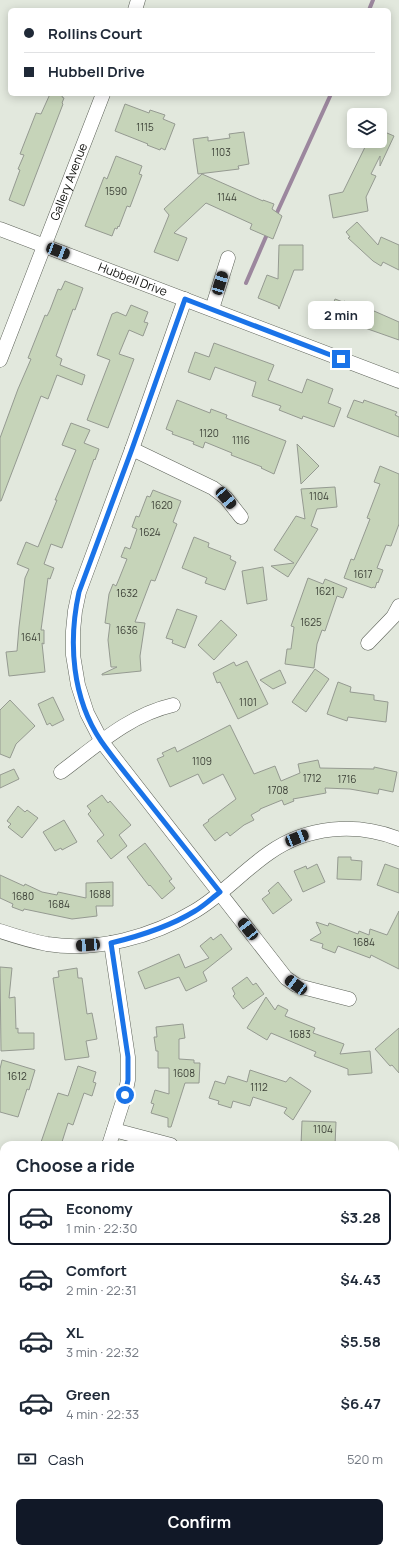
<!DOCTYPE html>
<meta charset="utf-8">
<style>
:root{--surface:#fff;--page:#f2f2f3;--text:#1f2937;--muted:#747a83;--line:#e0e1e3;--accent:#111827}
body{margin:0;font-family:Manrope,sans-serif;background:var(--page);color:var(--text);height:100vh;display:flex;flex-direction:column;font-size:15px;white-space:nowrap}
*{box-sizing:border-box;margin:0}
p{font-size:13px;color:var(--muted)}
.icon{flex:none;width:22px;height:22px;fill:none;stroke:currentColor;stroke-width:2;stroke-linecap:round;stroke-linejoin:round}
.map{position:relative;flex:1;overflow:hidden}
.side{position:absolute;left:0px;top:1141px;width:399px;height:412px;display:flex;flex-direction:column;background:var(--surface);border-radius:12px 12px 0 0;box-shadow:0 2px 10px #0003}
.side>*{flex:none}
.top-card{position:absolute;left:8px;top:8px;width:383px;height:88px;border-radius:6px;box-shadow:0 2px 10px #0003;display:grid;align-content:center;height:88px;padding:0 16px;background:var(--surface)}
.fabs{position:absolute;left:347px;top:108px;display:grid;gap:8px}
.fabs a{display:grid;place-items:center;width:40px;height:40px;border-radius:6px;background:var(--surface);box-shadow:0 2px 10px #0003;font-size:20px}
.end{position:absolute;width:18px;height:18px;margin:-9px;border:5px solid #1a73e8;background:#fff;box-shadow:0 0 0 2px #fff}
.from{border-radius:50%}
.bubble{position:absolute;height:28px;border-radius:6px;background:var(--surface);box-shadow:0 2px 10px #0003;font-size:13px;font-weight:700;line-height:28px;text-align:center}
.car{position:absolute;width:12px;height:24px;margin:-12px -6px;border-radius:5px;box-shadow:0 0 3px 1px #0007;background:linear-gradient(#222 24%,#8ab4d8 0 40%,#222 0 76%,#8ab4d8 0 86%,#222 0)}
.top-card b{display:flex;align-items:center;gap:14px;height:38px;font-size:15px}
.top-card b+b{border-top:1px solid var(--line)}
.top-card i{width:10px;height:10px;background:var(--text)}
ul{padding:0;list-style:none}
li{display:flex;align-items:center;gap:12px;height:56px;margin:0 8px 6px;padding:0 8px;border:2px solid transparent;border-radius:6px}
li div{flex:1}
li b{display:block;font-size:15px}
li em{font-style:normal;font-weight:700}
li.selected{border-color:var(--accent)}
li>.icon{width:36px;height:36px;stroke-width:1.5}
h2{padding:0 16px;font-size:18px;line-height:48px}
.pay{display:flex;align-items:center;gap:10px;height:44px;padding:0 16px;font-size:15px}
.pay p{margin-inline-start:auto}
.cta{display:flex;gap:8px;margin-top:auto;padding:8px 16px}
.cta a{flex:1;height:46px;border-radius:6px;background:var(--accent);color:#fff;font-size:16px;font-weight:700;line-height:46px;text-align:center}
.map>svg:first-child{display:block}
</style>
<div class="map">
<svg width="399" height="1553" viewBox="0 0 399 1553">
<rect width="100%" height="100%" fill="#e2e8dd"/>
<path fill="#9c879e" d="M5 1549H176V1553H1Z"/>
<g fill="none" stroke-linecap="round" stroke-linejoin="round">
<g stroke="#9c879e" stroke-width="4">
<path d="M369 10 373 0"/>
<path d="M275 217 331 94"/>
<path d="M246 283 268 232"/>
</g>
</g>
<g fill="#c6d4b9" stroke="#959a91">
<path d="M50 94H63L62 97 64 98 62 103 63 104 24 206 9 200 20 170 18 169 24 155 20 154 36 113 41 114Z"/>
<path d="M125 104 149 113 150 110 165 115 163 119 175 124 165 150 161 148 160 150 147 145 148 144 115 131Z"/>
<path d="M380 130 394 136 380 166V156L371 174 376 176 366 197 368 211 333 218 329 195 343 192 368 141H380Z"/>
<path d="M244 132 249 164 238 166 239 169 198 174 193 139 208 137V141L230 138 229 134Z"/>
<path d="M116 156 142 166 139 174 142 175 130 207 127 206 119 227 118 226 117 229 115 228 112 236 85 226 104 177 107 179Z"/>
<path d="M202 174 263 201V200L274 204 272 209 282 216 273 239 250 229 252 224 206 203 174 233 187 238 178 261 154 252 169 215 164 209Z"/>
<path d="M357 222 378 245 381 237 399 245V270L383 262 381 266 373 261 348 238 350 237 346 232Z"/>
<path d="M279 245H303V270H294L279 309 278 306 258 298 267 275 278 279Z"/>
<path d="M65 281 83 288 75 310 73 309 56 356 62 359 60 365 85 375 82 385 57 375 48 399 41 396 1 501H0V438L18 389 31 359 28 358 45 315 47 316 50 310 58 289 61 290Z"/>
<path d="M335 299 343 302 344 301 365 311 366 309 374 312V311L399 322V340L365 328 366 326 352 320 341 318 330 313Z"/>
<path d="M131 305 148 312 144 322 148 323 143 336 129 330 119 354 134 359 108 428 87 420 110 360 97 355 112 314 117 312 126 316Z"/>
<path d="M214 343 274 365 268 380 302 393 307 379 333 389 328 403 341 408 334 427 303 416 302 419 279 410 281 406 252 396 256 382 215 367 210 380 188 372 195 352 209 357Z"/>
<path d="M177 400 210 413 211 409 227 415 226 418 286 441 274 474 261 468 262 467 231 455 232 453 205 442 203 448 193 444 194 442 172 434 173 432 166 429Z"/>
<path d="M354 400 363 403 364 400 397 412 395 415 399 417V437L347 417Z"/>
<path d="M71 423 90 430 84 443 99 449 95 460 94 459 62 548 51 544 44 564 54 568 50 579 48 578 41 630H44V644L42 643 45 672 9 676 6 652 17 651 19 627 25 578 29 569 17 564 26 542 38 547 53 510 57 500H55L76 450 62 445Z"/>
<path d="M297 444 319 466 301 484Z"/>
<path d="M380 466 399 474V524L391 546 386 545 377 568 383 570 378 583 377 582 375 588 373 587 372 588 344 578 351 559 354 560 370 519 367 518 380 484 374 482Z"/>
<path d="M335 487 337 507 317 509 311 526 318 529 288 577 271 566 294 563 274 550 296 516 305 519 301 489Z"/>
<path d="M153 490 181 501 173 522 177 524 155 581 151 580 135 622 145 623 140 656 141 671 102 675V674L117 667H111L108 640 110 624 105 623 109 594 113 584 116 586 119 579 127 559 121 557 125 547 130 549 137 529 132 527 136 516 139 517 147 496 150 497Z"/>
<path d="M194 537 209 543 208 547 231 556 230 559 236 562 225 590 205 583 207 578 182 568Z"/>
<path d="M263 567 267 600 247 604 242 571Z"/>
<path d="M308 578 323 584 325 579 347 588 343 598 337 596 325 631 322 630 317 644 314 668 285 664 287 649H291L294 627 291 626Z"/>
<path d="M177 609 197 616 185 648 172 643 173 640 166 638Z"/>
<path d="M221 620 237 635 214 660 198 645Z"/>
<path d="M247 661 268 704 238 719 220 682 217 683 213 673 234 662 236 666Z"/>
<path d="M315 669 329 679 306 712 292 702Z"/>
<path d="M280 670 286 683 273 689 260 680Z"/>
<path d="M338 682 351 687 350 692 374 695V700L388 702 386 722 348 717 347 721 327 714Z"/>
<path d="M53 697 64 720 52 726 50 723 47 725 38 704Z"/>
<path d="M10 700 35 726 16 744 10 758 0 754V710Z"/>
<path d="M230 725 254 774 275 766 281 781 300 773 298 764 318 760 320 768 374 769V767L397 772 393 792 379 789 378 794 350 789 325 788 326 793 293 799 294 801 284 805 282 800 260 809V810L251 815 254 820 244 825 230 836 227 832 215 841 203 825 209 821 208 820 236 799 223 774 203 784 198 774 170 787 157 759 164 756 162 753 175 747 177 752Z"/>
<path d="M14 769 19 779 0 788V775Z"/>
<path d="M102 795 108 803 110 801 131 825 119 835 127 846 111 859 97 841 104 835 88 814 91 811 87 806Z"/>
<path d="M18 806 25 812 27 810 38 818 22 838 8 827 11 824 7 821Z"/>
<path d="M64 820 77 842 62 850 61 848 55 851 43 832Z"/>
<path d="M145 843 172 879 169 881 175 888 162 899 150 885 149 886 127 857Z"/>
<path d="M338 857H351V860L362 861 361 880 337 879Z"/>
<path d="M317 864 325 882 303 892 294 871 306 866 307 869Z"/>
<path d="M385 864 399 869V893L377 885Z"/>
<path d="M0 875 24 886 25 884 42 892 57 895 58 892 86 898V883L113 882V906H96L97 916 72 919 24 909 23 911 12 907 13 904 0 898Z"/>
<path d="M278 882 292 900 273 914 262 899 270 893 268 891Z"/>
<path d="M399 911V969L371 955 370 958 338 946 335 953 322 948 323 944 310 940 321 933 316 922 328 926 329 923 358 934 359 931 369 935 370 929 387 935Z"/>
<path d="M221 934 232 949 203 972 207 981 186 991 179 977 145 989 138 972 179 954 185 968 209 958 200 946 211 937 213 940Z"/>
<path d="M0 967 12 968 9 998 15 997 16 1029 18 1028V1033H34V1049L1 1051Z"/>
<path d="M77 968 78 978H82L87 1014 92 1013 97 1039 86 1041 89 1057 65 1060 53 978 59 977 58 971Z"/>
<path d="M247 977 253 985 256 983 264 994 243 1009 233 996 235 994 232 988Z"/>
<path d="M266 997 275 1010 278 1005 288 1010 285 1016 315 1028 313 1033 344 1044 340 1054 370 1051 372 1073 348 1075V1069L314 1056 316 1052 271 1033 267 1040 247 1028Z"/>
<path d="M183 1024 185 1038 179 1039V1059L194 1060V1063H200L199 1083H185L171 1127H168V1118L151 1113 154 1104 151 1103 155 1090 169 1094V1068H158V1051H156L154 1037H157L156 1027Z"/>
<path d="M399 1028V1073L392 1065 390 1066 375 1049Z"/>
<path d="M2 1060 35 1070 29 1090 27 1089 18 1117 0 1112V1069Z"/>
<path d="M78 1066 96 1072 93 1082 96 1083 92 1096 84 1093 73 1125 68 1123 61 1145H40L58 1093 68 1096Z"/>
<path d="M250 1070 286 1082 290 1077 311 1091 293 1120 284 1113 287 1108 253 1097 250 1106 233 1101 231 1108 218 1104 219 1101 209 1098 215 1081 225 1084 228 1076 247 1082Z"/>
<path d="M302 1121 336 1122 335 1145H301Z"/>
</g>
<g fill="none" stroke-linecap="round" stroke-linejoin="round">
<defs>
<g id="minor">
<path d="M135 10 138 0"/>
<path id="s1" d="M0 229 399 381"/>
<path d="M185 299 132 449 79 592 75 611 73 631V655L78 685 87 713 102 742 286 978 296 985 302 987 349 999"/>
<path d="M212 309 228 258"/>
<path id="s2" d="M0 360 103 94"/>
<path d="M132 449 213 488 226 498 241 517"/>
<path d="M368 643 393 617 399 606"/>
<path d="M61 772C96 746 129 715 173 705"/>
<path d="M0 931C15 936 31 941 47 944 97 952 152 937 195 911 222 895 243 871 269 853 307 826 356 822 399 839"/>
<path d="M114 1130 171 1145"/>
<path d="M109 1145 125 1095 128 1080V1057L111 943"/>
<path d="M0 1212 4 1207"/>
<path d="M0 1225 4 1229"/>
</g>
<g id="highway">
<path d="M395 1252 399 1244"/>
<path d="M395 1348 399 1340"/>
<path d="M233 1553 236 1549"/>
<path d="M282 1553 285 1549"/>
</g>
</defs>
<use href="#minor" stroke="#5d6259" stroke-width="15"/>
<use href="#highway" stroke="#5d6259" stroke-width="21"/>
<g stroke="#888b84" stroke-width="2.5" stroke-dasharray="3 3" stroke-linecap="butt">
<path d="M395 1387 399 1381"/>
<path d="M395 1446 399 1448"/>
</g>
<use href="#minor" stroke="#fff" stroke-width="14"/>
<use href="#highway" stroke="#fff" stroke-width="20"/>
</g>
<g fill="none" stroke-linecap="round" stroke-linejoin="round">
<path stroke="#1a73e8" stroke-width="5" d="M125 1095 128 1080V1057L111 943C140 936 169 927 195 911 204 906 212 898 220 892 195 861 171 830 146 799 131 780 115 761 101 741 72 698 68 642 79 592L132 449 185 299 341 359"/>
</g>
<g text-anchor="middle" stroke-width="3" stroke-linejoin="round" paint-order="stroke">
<g font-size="10" fill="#3c4037">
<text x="145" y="131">1115</text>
<text x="221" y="156">1103</text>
<text x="116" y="195">1590</text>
<text x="227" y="201">1144</text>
<text x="209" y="437">1120</text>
<text x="241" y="444">1116</text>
<text x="319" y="500">1104</text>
<text x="162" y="509">1620</text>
<text x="150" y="536">1624</text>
<text x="363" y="578">1617</text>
<text x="325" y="595">1621</text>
<text x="127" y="597">1632</text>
<text x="311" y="626">1625</text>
<text x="127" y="634">1636</text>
<text x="31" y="641">1641</text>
<text x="248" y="706">1101</text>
<text x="202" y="765">1109</text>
<text x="312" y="782">1712</text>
<text x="347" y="783">1716</text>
<text x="278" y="794">1708</text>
<text x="100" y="898">1688</text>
<text x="23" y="900">1680</text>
<text x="59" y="908">1684</text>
<text x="364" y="946">1684</text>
<text x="300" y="1038">1683</text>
<text x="184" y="1077">1608</text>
<text x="17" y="1080">1612</text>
<text x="259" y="1091">1112</text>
<text x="323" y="1133">1104</text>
</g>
<g font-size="12" fill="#0e0f0c" stroke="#e2e8dd">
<text dy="4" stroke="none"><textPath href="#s2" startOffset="191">Gallery Avenue</textPath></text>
<text dy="4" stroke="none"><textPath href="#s1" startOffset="142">Hubbell Drive</textPath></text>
</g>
</g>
</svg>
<div class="fabs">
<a><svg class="icon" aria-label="layers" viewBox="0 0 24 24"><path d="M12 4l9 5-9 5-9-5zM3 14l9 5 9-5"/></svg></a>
</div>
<i class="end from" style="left:125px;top:1095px"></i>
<i class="end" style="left:341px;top:359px"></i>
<div class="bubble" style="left:308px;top:301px;width:66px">2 min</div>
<i class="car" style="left:58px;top:251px;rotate:111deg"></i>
<i class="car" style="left:220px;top:283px;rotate:17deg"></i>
<i class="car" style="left:226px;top:498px;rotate:140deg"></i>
<i class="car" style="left:297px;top:838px;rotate:68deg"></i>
<i class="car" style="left:248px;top:929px;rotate:322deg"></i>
<i class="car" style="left:88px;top:945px;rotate:266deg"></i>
<i class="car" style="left:296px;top:985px;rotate:306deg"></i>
<div class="top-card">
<b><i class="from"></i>Rollins Court</b>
<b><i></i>Hubbell Drive</b>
</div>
<section class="side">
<h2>Choose a ride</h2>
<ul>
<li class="selected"><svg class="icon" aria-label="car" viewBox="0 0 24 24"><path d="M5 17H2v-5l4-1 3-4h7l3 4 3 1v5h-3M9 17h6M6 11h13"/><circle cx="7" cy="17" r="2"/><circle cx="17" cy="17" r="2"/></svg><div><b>Economy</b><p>1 min · 22:30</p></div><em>$3.28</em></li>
<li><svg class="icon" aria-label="car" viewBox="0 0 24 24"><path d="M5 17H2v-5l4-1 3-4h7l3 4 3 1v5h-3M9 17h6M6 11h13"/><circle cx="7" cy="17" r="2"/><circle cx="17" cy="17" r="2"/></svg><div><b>Comfort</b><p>2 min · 22:31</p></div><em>$4.43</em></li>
<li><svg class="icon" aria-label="car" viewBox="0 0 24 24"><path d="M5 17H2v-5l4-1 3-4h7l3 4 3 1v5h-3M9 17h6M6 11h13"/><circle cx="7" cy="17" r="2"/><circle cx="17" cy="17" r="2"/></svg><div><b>XL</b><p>3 min · 22:32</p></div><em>$5.58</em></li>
<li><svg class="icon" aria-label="car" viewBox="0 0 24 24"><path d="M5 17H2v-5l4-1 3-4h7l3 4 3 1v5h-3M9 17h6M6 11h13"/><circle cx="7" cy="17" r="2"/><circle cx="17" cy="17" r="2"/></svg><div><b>Green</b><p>4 min · 22:33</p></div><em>$6.47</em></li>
</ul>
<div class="pay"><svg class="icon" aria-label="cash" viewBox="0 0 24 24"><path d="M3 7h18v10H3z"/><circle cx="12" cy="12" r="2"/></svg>Cash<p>520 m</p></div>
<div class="cta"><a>Confirm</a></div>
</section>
</div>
